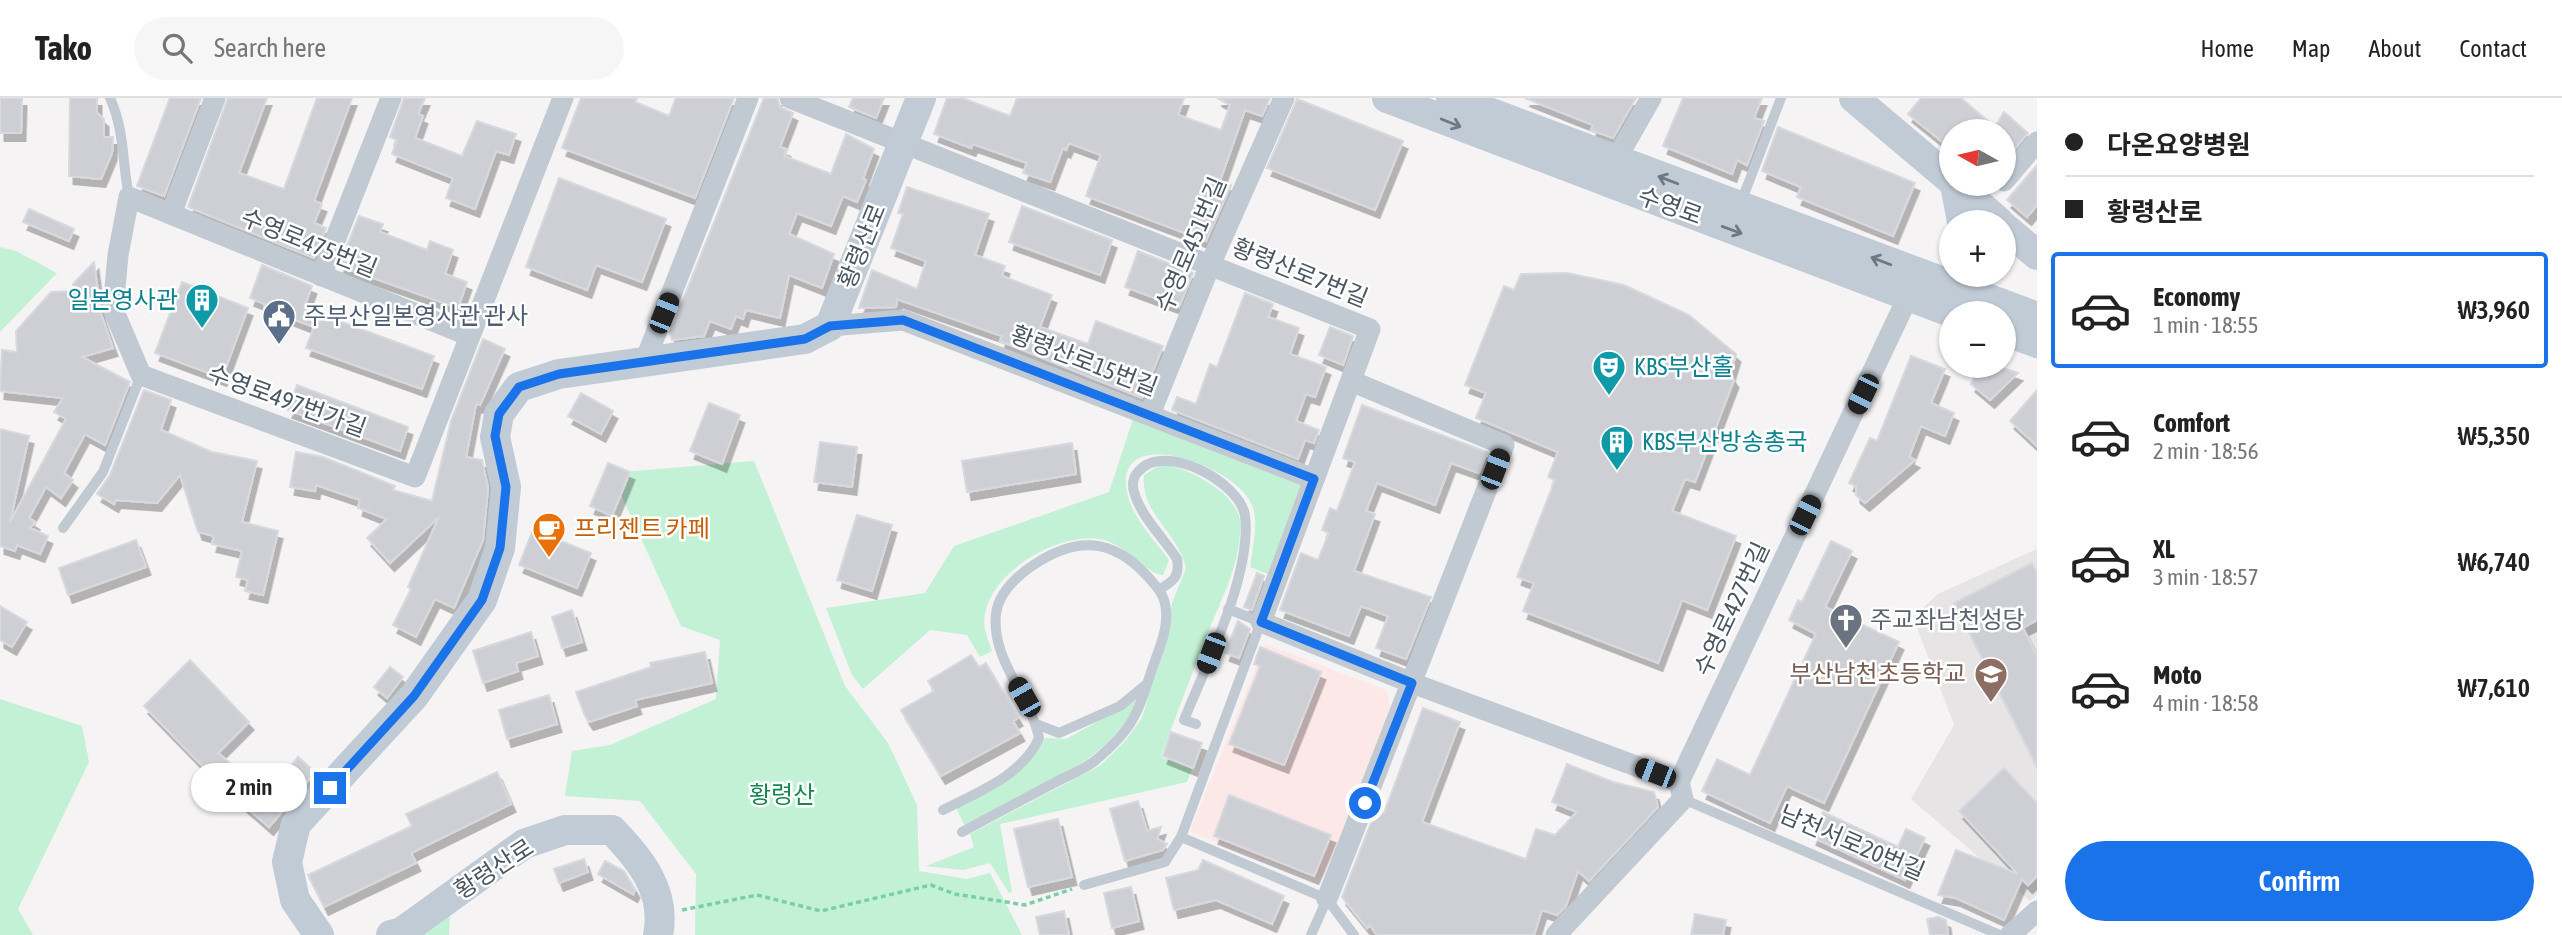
<!DOCTYPE html>
<meta charset="utf-8">
<style>
:root{--surface:#fff;--page:#f6f6f6;--text:#222;--muted:#767676;--line:#e0e0e0;--accent:#1a73e8}
body{margin:0;font-family:"Asap Condensed","Noto Sans KR",sans-serif;background:var(--page);color:var(--text);height:100vh;display:flex;flex-direction:column;font-size:26px;white-space:nowrap}
*{box-sizing:border-box;margin:0}
p{font-size:23px;color:var(--muted)}
.icon{flex:none;width:38px;height:38px;fill:none;stroke:currentColor;stroke-width:2;stroke-linecap:round;stroke-linejoin:round}
.map{position:relative;flex:1;overflow:hidden}
.panel{display:flex;flex-direction:column;background:var(--surface);width:525px}
.panel>*{flex:none}
.guide{display:grid;align-content:center;height:154px;padding:0 28px;background:var(--surface)}
.needle{width:46px;rotate:278deg}
.buttons{position:absolute;left:1939px;top:21px;display:grid;gap:14px}
.buttons a{display:grid;place-items:center;width:77px;height:77px;border-radius:50%;background:var(--surface);box-shadow:0 2px 5px #0004;font-size:35px}
.end{position:absolute;width:32px;height:32px;margin:-16px;border:9px solid #1a73e8;background:#fff;box-shadow:0 0 0 4px #fff}
.from{border-radius:50%}
.bubble{position:absolute;height:49px;border-radius:24px;background:var(--surface);box-shadow:0 2px 5px #0004;font-size:23px;font-weight:600;line-height:49px;text-align:center}
.car{position:absolute;width:21px;height:42px;margin:-21px -10px;border-radius:9px;box-shadow:0 0 5px 2px #0007;background:linear-gradient(#222 24%,#8ab4d8 0 40%,#222 0 76%,#8ab4d8 0 86%,#222 0)}
.guide b{display:flex;align-items:center;gap:24px;height:66px;font-size:26px}
.guide b+b{border-top:2px solid var(--line)}
.guide i{width:18px;height:18px;background:var(--text)}
ul{padding:0;list-style:none}
li{display:flex;align-items:center;gap:21px;height:116px;margin:0 14px 10px;padding:0 14px;border:4px solid transparent;border-radius:7px}
li div{flex:1}
li b{display:block;font-size:26px}
li em{font-style:normal;font-weight:600}
li.selected{border-color:var(--accent)}
li>.icon{width:63px;height:63px;stroke-width:1.5}
.button{display:flex;gap:14px;margin-top:auto;padding:14px 28px}
.button a{flex:1;height:80px;border-radius:42px;background:var(--accent);color:#fff;font-size:28px;font-weight:600;line-height:80px;text-align:center}
header{display:flex;align-items:center;gap:42px;box-sizing:border-box;height:98px;padding:0 35px;background:var(--surface);border-bottom:2px solid var(--line)}
header strong{font-size:33px}
nav{display:flex;gap:38px;margin-inline-start:auto;font-size:24px}
.search{width:490px;height:63px;background:var(--page);display:flex;align-items:center;gap:18px;box-sizing:border-box;padding:0 24px;border-radius:38px;color:var(--muted);font-size:26px}
main{display:flex;flex:1;min-height:0}
.map>svg:first-child{display:block}
</style>
<header>
<strong>Tako</strong>
<div class="search"><svg class="icon" aria-label="search" viewBox="0 0 24 24"><circle cx="10" cy="10" r="6"/><path d="M15 15l6 6"/></svg>Search here</div>
<nav><a>Home</a><a>Map</a><a>About</a><a>Contact</a></nav>
</header>
<main>
<div class="map">
<svg width="2037" height="837" viewBox="0 0 2037 837">
<defs>
<filter id="shadow"><feDropShadow dx="4.5" dy="8" stdDeviation="0" flood-color="#0004"/></filter>
</defs>
<rect width="100%" height="100%" fill="#f5f3f3"/>
<path fill="#e6e4e5" d="M2037 451V796L2030 803 1911 701 1954 627 1913 519 1938 496Z"/>
<path fill="#fce8e6" d="M1265 546 1386 592 1391 612 1329 774 1317 782 1190 734Z"/>
<g fill="#c3f1d5">
<path d="M0 149 16 153 57 175 0 234Z"/>
<path d="M1135 315 1298 378 1304 392 1270 477 1250 469C1252 451 1260 423 1251 405 1232 365 1113 325 1127 394 1132 420 1154 441 1169 462L1163 477C1145 476 1127 445 1099 441 1058 435 992 473 985 516 982 529 988 541 992 553L980 559 967 537 930 532 863 591 852 577 826 510 925 495 954 448 1109 394Z"/>
<path d="M754 363 845 588 888 645 917 707 919 773 967 781 990 775 1022 837H695L696 776 640 703 565 698 572 653 610 647 716 601 720 542 681 528 611 375Z"/>
<path d="M1162 366C1187 369 1239 396 1240 424 1242 462 1223 498 1209 532 1193 574 1176 616 1161 659L1192 671 1187 684 1000 726 1012 794 1009 795 990 765 963 772 926 768 974 749 970 736 1101 667 1126 642 1142 620 1167 537 1172 505 1186 470C1176 430 1141 418 1144 377Z"/>
<path d="M0 601 82 628 89 664 18 811 33 837H0Z"/>
<path d="M1137 602C1113 665 1022 697 965 728L955 708C990 690 1026 676 1045 640L1066 641Z"/>
<path d="M450 815 449 837H417Z"/>
</g>
<g fill="#cdcfd5" stroke="#d7d9de" stroke-width="2" filter="url(#shadow)">
<path d="M0 0H22L21 35H0Z"/>
<path d="M70 0H97V15L104 21V39H113L112 55 101 81 69 78Z"/>
<path d="M170 0H201L164 98 137 88Z"/>
<path d="M228 0H267L239 75 284 91 317 0H352L314 103 322 106 314 125 326 130 314 160 188 109Z"/>
<path d="M404 0H425L418 16 423 18 415 40 462 58 477 23 516 36 509 57 496 53 475 111 446 100 453 80 392 56 397 42 390 39Z"/>
<path d="M581 0H637L635 4 669 18 676 0H734L695 100 562 50Z"/>
<path d="M764 0H777L780 9 793 15 780 49 786 51 784 58 831 76 846 36 874 51 863 81 866 82 857 104 843 98 831 128 797 115 789 136 834 156 822 190 789 177 780 220 746 212 743 221 736 218 731 231 710 223 704 238 672 242 670 234Z"/>
<path d="M853 0H884L876 20 849 9Z"/>
<path d="M947 0H962L1010 18 1017 0H1184L1178 17 1221 32 1230 7 1217 0H1270L1262 18 1245 12 1220 83 1231 87 1206 143 1086 98 1101 57 1069 45 1066 52 1063 50 1050 84 1023 75 1027 65 973 46 971 50 934 36Z"/>
<path d="M1525 0H1636L1613 40 1591 32 1593 27Z"/>
<path d="M1683 0H1762L1754 20 1764 23 1747 67 1737 62 1732 76 1663 48Z"/>
<path d="M1921 0H1961L1995 29 2004 14 2028 35 2004 63V33H1951V51L1908 16Z"/>
<path d="M1297 1 1403 43 1375 112 1267 70Z"/>
<path d="M1778 29 1915 85 1893 138 1797 99 1801 89 1762 73Z"/>
<path d="M2037 67V107L2027 119 2007 102Z"/>
<path d="M559 80 666 121 642 184 596 167 587 192 526 169Z"/>
<path d="M907 89 989 116 975 157 1005 168 1002 178 1052 197 1040 229 1088 246 1096 223 1163 248 1142 300 1000 243 1002 238 897 201 896 209 859 210 872 172 917 191 926 163 891 150 903 116 898 115Z"/>
<path d="M1022 108 1112 142 1100 177 1009 144Z"/>
<path d="M29 111 74 131 69 143 23 124Z"/>
<path d="M359 118 383 126 380 134 427 152 430 143 453 152 445 176 467 184 458 210 339 168Z"/>
<path d="M1138 153 1193 175 1179 209 1125 189Z"/>
<path d="M94 164 101 216 113 250 82 259 130 284 105 347 85 336 64 375 73 382 61 400 46 389 29 420 35 424 30 430 48 438 40 456 17 447 15 453 0 448V331L29 338 10 424 66 321 54 314 63 300 0 293 2 252 17 254 16 233 51 194 75 193 73 186Z"/>
<path d="M262 167 312 188 304 210 434 258 422 291 306 250 314 229 264 210 265 206 250 200Z"/>
<path d="M1567 175 1624 187 1689 217 1736 256 1730 276 1734 282 1695 384 1685 381 1672 413 1736 438 1707 512 1682 502 1658 565 1523 513 1534 485 1517 479 1555 382 1548 379 1558 354 1476 320 1486 295 1465 287 1504 188 1514 192 1521 176Z"/>
<path d="M182 184 248 210 222 280 155 255Z"/>
<path d="M1245 195 1273 206 1268 219 1299 230 1290 256 1326 269 1315 299 1306 296 1296 323 1319 332 1314 345 1305 342 1298 361 1172 312 1177 299 1196 306 1210 266 1217 269Z"/>
<path d="M1330 229 1353 238 1343 267 1319 257Z"/>
<path d="M483 241 505 251 480 307 476 306 466 359 482 362 488 390 483 442 454 510 435 501 416 539 393 527 411 491 408 489 439 419 390 465 367 440 387 421 358 410 360 402 316 387 315 393 290 389 296 354 323 359 395 388 393 392 432 403 451 323Z"/>
<path d="M1911 258 1945 271 1931 305 1954 315 1945 338 1921 328 1909 359 1915 362 1865 405 1856 397V388L1849 385 1870 340 1877 343Z"/>
<path d="M1979 268H1997L2018 275 1990 302 1971 286Z"/>
<path d="M297 287 408 329 400 353 288 312Z"/>
<path d="M144 292 171 302 161 332 212 354 257 363 242 424 278 433 263 497 245 493 248 482 236 479 242 453 212 446 214 438 198 434 180 377 157 405 116 402 114 406 97 396 110 377Z"/>
<path d="M2037 292V348L2010 323Z"/>
<path d="M581 295 613 313 601 336 568 318Z"/>
<path d="M709 305 740 317 722 366 690 353Z"/>
<path d="M1362 307 1487 354 1479 375 1451 365 1435 407 1377 385 1366 413 1375 416 1354 473 1431 499 1406 561 1376 550 1388 518 1361 508 1349 538 1280 512 1301 455 1318 462 1329 435 1322 432 1330 410 1337 413 1355 364 1343 360Z"/>
<path d="M820 344 857 349 852 389 814 384Z"/>
<path d="M1072 345 1076 376 967 394 962 363Z"/>
<path d="M608 365 630 374 612 418 590 408Z"/>
<path d="M857 417 892 427 872 493 837 482Z"/>
<path d="M533 432 591 455 577 490 519 467Z"/>
<path d="M136 442 146 469 68 497 59 470Z"/>
<path d="M1831 443 1852 453 1825 509 1899 544 1824 705 1787 688 1770 725 1702 693 1717 661 1750 677 1816 536 1789 522 1798 502 1802 504Z"/>
<path d="M2032 465 2037 475V522L2023 530 2037 558V669L1954 505Z"/>
<path d="M1257 475 1264 478 1252 512 1244 509Z"/>
<path d="M0 508 27 524 12 549 0 542Z"/>
<path d="M572 512 582 544 562 550 552 519Z"/>
<path d="M1238 523 1250 531 1239 560 1225 555Z"/>
<path d="M531 534 538 558 516 565 518 573 483 585 473 553Z"/>
<path d="M1260 549 1321 574 1284 667 1229 646 1260 568 1254 566Z"/>
<path d="M705 554 712 585 635 602 637 608 589 624 585 618 576 594 651 569 650 565Z"/>
<path d="M971 557 979 569 986 565 1018 620 1013 623 1020 635 941 678 901 612 934 593 928 583Z"/>
<path d="M190 562 249 624 218 655 267 696 298 659 315 674 269 729 224 690 144 608Z"/>
<path d="M390 569 403 579 387 600 374 589Z"/>
<path d="M549 597 557 626 507 641 499 612Z"/>
<path d="M1423 610 1460 624 1422 724 1526 761 1536 731 1555 737 1577 714 1552 704 1567 666 1613 684 1654 694 1658 709 1589 783 1578 773 1566 808 1557 817 1542 812 1534 837H1377L1370 827 1367 830 1342 799 1376 712 1384 715Z"/>
<path d="M1171 634 1202 645 1193 670 1163 658Z"/>
<path d="M2004 670 2037 705V778L2028 787 2022 781 2004 822 1956 800 1938 797 1956 752 2018 776 1959 713Z"/>
<path d="M497 674 511 706 411 755 416 765 324 809 308 777 412 728 406 716Z"/>
<path d="M1229 697 1331 737 1314 778 1214 738Z"/>
<path d="M1138 703 1147 733 1161 729 1157 741 1167 746 1163 752 1125 763 1110 711Z"/>
<path d="M1823 714 1898 749 1906 731 1925 740 1905 782 1812 739Z"/>
<path d="M1058 721 1072 779 1028 789 1014 731Z"/>
<path d="M584 761 588 774 559 785 554 771Z"/>
<path d="M1203 762 1284 798 1272 826 1216 802 1174 812 1166 780 1198 772Z"/>
<path d="M605 763 624 773 635 792 633 796 598 776Z"/>
<path d="M1131 789 1139 823 1112 830 1104 795Z"/>
<path d="M1064 813 1069 837H1040L1036 819Z"/>
<path d="M1695 816 1726 822 1723 837H1691Z"/>
<path d="M1938 819 1946 822 1948 837H1930L1927 821Z"/>
</g>
<g fill="none" stroke-linecap="round" stroke-linejoin="round">
<path stroke="#7ad0a6" stroke-width="3.5" stroke-dasharray="5 3.5" stroke-linecap="butt" d="M682 812 757 797 821 813 931 787 955 796 1025 807 1072 791"/>
<g stroke="#c1cad2" stroke-width="10">
<path d="M110 0C125 33 122 65 129 99"/>
<path d="M1740 107 1781 0"/>
<path d="M63 430 103 374 141 277"/>
<path d="M1160 491C1174 483 1180 478 1177 461 1164 440 1141 419 1134 394 1132 387 1133 379 1138 374 1164 342 1241 385 1245 418 1252 477 1206 567 1184 622L1196 626"/>
<path d="M1036 626 1059 635 1120 608 1147 586"/>
<path d="M1683 701 2000 837"/>
<path d="M943 712C978 694 1022 678 1039 640 1030 597 991 562 996 516 998 497 1014 481 1029 470 1074 438 1112 438 1149 480 1158 490 1165 498 1166 512 1168 530 1159 552 1153 568 1138 614 1135 629 1097 661 1086 671 1069 677 1056 684 1024 701 993 717 962 734"/>
<path d="M1181 739 1261 524 1228 511"/>
<path d="M1084 787 1165 764 1181 739 1327 801 1354 837"/>
<path d="M1311 837 1327 801"/>
</g>
<g stroke="#c1cad2" stroke-width="21">
<path d="M790 0 1370 231 1261 524 1412 585 1679 684"/>
<path d="M1615 63 1651 0"/>
<path d="M2004 83 2037 44"/>
<path d="M171 116 215 0"/>
<path d="M321 178 391 0"/>
<path d="M830 228 903 222 1314 381"/>
<path d="M470 238 129 99 118 157 113 211 141 277 415 379 563 0"/>
<path d="M645 263 748 0"/>
<path d="M1150 316 1210 167 1284 0"/>
<path d="M1327 801 1504 347 1351 283"/>
<path d="M1556 837 1683 701 1679 684 1913 188"/>
<path d="M2010 837 2037 813"/>
</g>
<g stroke="#c1cbd6" stroke-width="30">
<path d="M1387 0 1953 215"/>
<path d="M1451 0 2037 219"/>
<path d="M1854 0 1951 82"/>
<path d="M1955 86 1962 124"/>
<path d="M1956 86 1999 124"/>
<path d="M2004 129 2037 157"/>
<path d="M2004 233 2037 245"/>
<path d="M319 837 295 802 287 764 296 726 414 598 482 502 500 450 506 389 495 339 499 316 519 289 559 276 805 241 830 228 921 0"/>
<path d="M391 837 402 834 524 746 565 732H612C640 761 667 794 658 837"/>
</g>
</g>
<defs><path id="oneway-shaft" d="M-6 0H5M1.5-3L5.5 0L1.5 3" fill="none" stroke-width="1.6" stroke-linecap="round" stroke-linejoin="round" transform="scale(1.75)"/></defs>
<g stroke="#6e7984">
<use href="#oneway-shaft" transform="translate(1451 25) rotate(22)"/>
<use href="#oneway-shaft" transform="translate(1668 82) rotate(-159)"/>
<use href="#oneway-shaft" transform="translate(1732 132) rotate(20)"/>
<use href="#oneway-shaft" transform="translate(1881 163) rotate(-159)"/>
</g>
<g fill="none" stroke-linecap="round" stroke-linejoin="round">
<path stroke="#1a73e8" stroke-width="9" d="M330 690 414 598 482 502 500 450 506 389 495 338 499 316 519 289 559 276 805 241 830 228 903 222 1314 381 1261 524 1412 585 1365 705"/>
</g>
<defs>
<symbol id="building-pin" viewBox="-11 -11 22 30"><path d="M0 17L-7.5 6A9.5 9.5 0 1 1 7.5 6Z" fill="#0f9aa8" stroke="#fff"/><path d="M-4-6H4V6H1V3H-1V6H-4ZM-2.5-4.3h1.7v1.8h-1.7ZM.8-4.3h1.7v1.8H.8ZM-2.5-1h1.7V.8h-1.7ZM.8-1h1.7V.8H.8Z" fill="#fff"/></symbol>
<symbol id="civic-pin" viewBox="-11 -11 22 30"><path d="M0 17L-7.5 6A9.5 9.5 0 1 1 7.5 6Z" fill="#5c6f8a" stroke="#fff"/><path d="M-.6-6.5H3V-4.5H.6V-3L4-1V1h2V6H-6V1h2V-1L-.6-3ZM-1.2 2.5V6h2.4V2.5Z" fill="#fff"/></symbol>
<symbol id="theatre-pin" viewBox="-11 -11 22 30"><path d="M0 17L-7.5 6A9.5 9.5 0 1 1 7.5 6Z" fill="#0f9aa8" stroke="#fff"/><path d="M-5-5.5Q0-4 5-5.5V0Q5 5 0 6Q-5 5-5 0ZM-3.3-2.5H-1v1.5H-3.3ZM1-2.5H3.3v1.5H1ZM-2.8 1Q0 5.5 2.8 1Z" fill="#fff"/></symbol>
<symbol id="cafe-pin" viewBox="-11 -11 22 30"><path d="M0 17L-7.5 6A9.5 9.5 0 1 1 7.5 6Z" fill="#e8710a" stroke="#fff"/><path d="M-5.5-4.5H6V0H3Q3 3.5 0 3.5H-2.5Q-5.5 3.5-5.5 0ZM3-3.2v2h1.7v-2ZM-6 4.5H4V6H-6Z" fill="#fff"/></symbol>
<symbol id="church-pin" viewBox="-11 -11 22 30"><path d="M0 17L-7.5 6A9.5 9.5 0 1 1 7.5 6Z" fill="#6b7280" stroke="#fff"/><path d="M-1.2-6h2.4v3.5h3.3v2.4h-3.3V6h-2.4V-.1h-3.3v-2.4h3.3Z" fill="#fff"/></symbol>
<symbol id="school-pin" viewBox="-11 -11 22 30"><path d="M0 17L-7.5 6A9.5 9.5 0 1 1 7.5 6Z" fill="#8d6e63" stroke="#fff"/><path d="M0-5L7-2L0 1L-7-2ZM-4 1L0 2.5L4 1V4Q0 6-4 4Z" fill="#fff"/></symbol>
</defs>
<g fill-rule="evenodd">
<use href="#building-pin" x="183" y="183" width="38" height="52"/>
<use href="#civic-pin" x="260" y="199" width="38" height="52"/>
<use href="#theatre-pin" x="1590" y="250" width="38" height="52"/>
<use href="#building-pin" x="1598" y="325" width="38" height="52"/>
<use href="#cafe-pin" x="530" y="412" width="38" height="52"/>
<use href="#church-pin" x="1827" y="503" width="38" height="52"/>
<use href="#school-pin" x="1972" y="557" width="38" height="52"/>
</g>
<g text-anchor="middle" stroke-width="5" stroke-linejoin="round" paint-order="stroke">
<g font-size="24" fill="#4a5661" stroke="#fff">
<text transform="translate(1670 108) rotate(20)" y="8">수영로</text>
<text transform="translate(309 145) rotate(22)" y="8">수영로475번길</text>
<text transform="translate(1191 147) rotate(-67)" y="8">수영로451번길</text>
<text transform="translate(862 148) rotate(-68)" y="8">황령산로</text>
<text transform="translate(1300 175) rotate(22)" y="8">황령산로7번길</text>
<text transform="translate(1084 263) rotate(21)" y="8">황령산로15번길</text>
<text transform="translate(287 303) rotate(20)" y="8">수영로497번가길</text>
<text transform="translate(1732 511) rotate(-65)" y="8">수영로427번길</text>
<text transform="translate(1852 745) rotate(23)" y="8">남천서로20번길</text>
<text transform="translate(494 771) rotate(-33)" y="8">황령산로</text>
</g>
<g font-size="24" fill="#0d838f" stroke="#fff" text-anchor="start">
<text x="178" y="210" text-anchor="end">일본영사관</text>
<text x="1634" y="277">KBS부산홀</text>
<text x="1642" y="352">KBS부산방송총국</text>
</g>
<g font-size="24" fill="#4e5e75" stroke="#fff" text-anchor="start">
<text x="304" y="226">주부산일본영사관 관사</text>
</g>
<g font-size="24" fill="#c56008" stroke="#fff" text-anchor="start">
<text x="574" y="439">프리젠트 카페</text>
</g>
<g font-size="24" fill="#5b616d" stroke="#fff" text-anchor="start">
<text x="1870" y="530">주교좌남천성당</text>
</g>
<g font-size="24" fill="#785e54" stroke="#fff" text-anchor="end">
<text x="1966" y="584">부산남천초등학교</text>
</g>
<g font-size="24" fill="#17864f" stroke="#fff">
<text x="782" y="705">황령산</text>
</g>
</g>
</svg>
<div class="buttons">
<a><svg class="needle" viewBox="-14 -14 28 28"><path d="M0-13l5 13h-10z" fill="#e53935"/><path d="M0 13l5-13h-10z" fill="#767676"/></svg></a>
<a>+</a>
<a>−</a>
</div>
<i class="end from" style="left:1365px;top:705px"></i>
<i class="end" style="left:330px;top:690px"></i>
<div class="bubble" style="left:191px;top:665px;width:116px">2 min</div>
<i class="car" style="left:664px;top:215px;rotate:22deg"></i>
<i class="car" style="left:1863px;top:296px;rotate:206deg"></i>
<i class="car" style="left:1495px;top:371px;rotate:21deg"></i>
<i class="car" style="left:1805px;top:417px;rotate:26deg"></i>
<i class="car" style="left:1211px;top:555px;rotate:201deg"></i>
<i class="car" style="left:1024px;top:599px;rotate:330deg"></i>
<i class="car" style="left:1655px;top:675px;rotate:291deg"></i>
</div>
<section class="panel">
<div class="guide">
<b><i class="from"></i>다온요양병원</b>
<b><i></i>황령산로</b>
</div>
<ul>
<li class="selected"><svg class="icon" aria-label="car" viewBox="0 0 24 24"><path d="M5 17H2v-5l4-1 3-4h7l3 4 3 1v5h-3M9 17h6M6 11h13"/><circle cx="7" cy="17" r="2"/><circle cx="17" cy="17" r="2"/></svg><div><b>Economy</b><p>1 min · 18:55</p></div><em>₩3,960</em></li>
<li><svg class="icon" aria-label="car" viewBox="0 0 24 24"><path d="M5 17H2v-5l4-1 3-4h7l3 4 3 1v5h-3M9 17h6M6 11h13"/><circle cx="7" cy="17" r="2"/><circle cx="17" cy="17" r="2"/></svg><div><b>Comfort</b><p>2 min · 18:56</p></div><em>₩5,350</em></li>
<li><svg class="icon" aria-label="car" viewBox="0 0 24 24"><path d="M5 17H2v-5l4-1 3-4h7l3 4 3 1v5h-3M9 17h6M6 11h13"/><circle cx="7" cy="17" r="2"/><circle cx="17" cy="17" r="2"/></svg><div><b>XL</b><p>3 min · 18:57</p></div><em>₩6,740</em></li>
<li><svg class="icon" aria-label="car" viewBox="0 0 24 24"><path d="M5 17H2v-5l4-1 3-4h7l3 4 3 1v5h-3M9 17h6M6 11h13"/><circle cx="7" cy="17" r="2"/><circle cx="17" cy="17" r="2"/></svg><div><b>Moto</b><p>4 min · 18:58</p></div><em>₩7,610</em></li>
</ul>
<div class="button"><a>Confirm</a></div>
</section>
</main>
